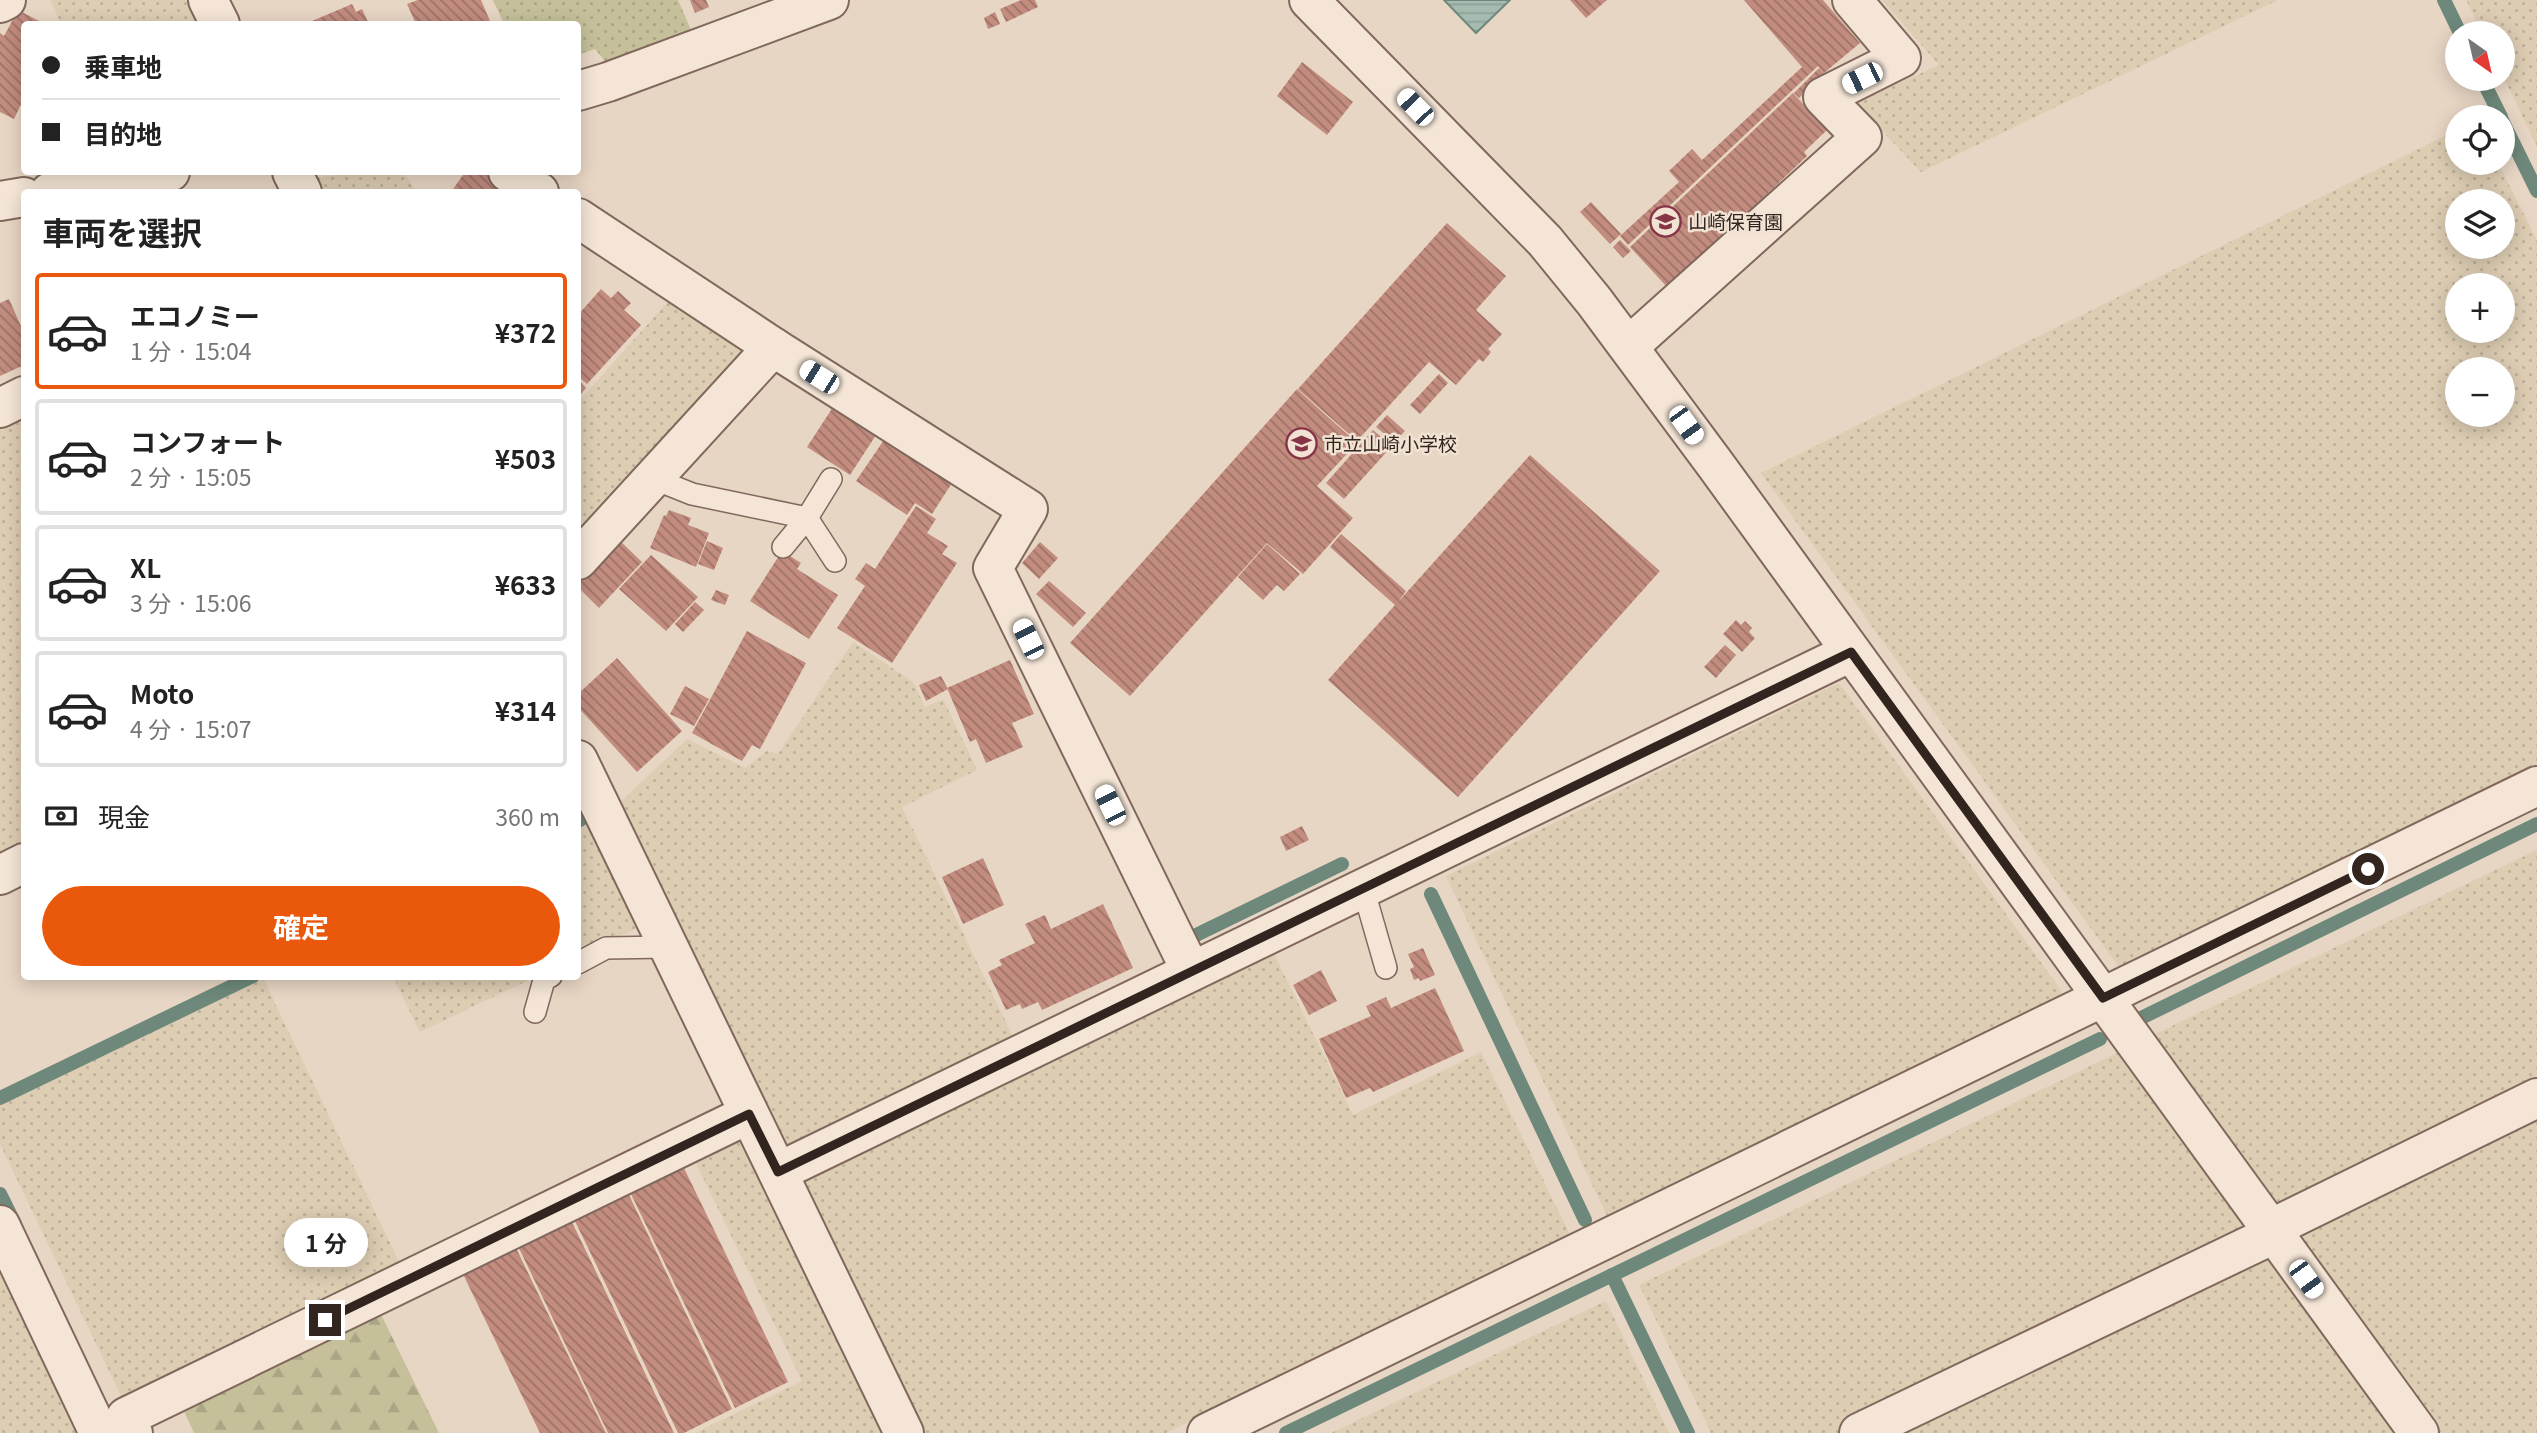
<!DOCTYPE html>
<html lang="ja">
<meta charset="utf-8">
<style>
:root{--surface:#fff;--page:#f6f6f6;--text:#222;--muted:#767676;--line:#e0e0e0;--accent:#ea580c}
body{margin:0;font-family:Georgia,"Noto Sans JP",serif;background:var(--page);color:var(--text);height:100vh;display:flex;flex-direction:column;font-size:26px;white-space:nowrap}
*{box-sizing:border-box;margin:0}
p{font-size:23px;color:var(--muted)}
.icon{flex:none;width:38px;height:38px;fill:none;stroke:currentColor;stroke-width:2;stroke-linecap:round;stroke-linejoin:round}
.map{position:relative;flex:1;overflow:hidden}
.sheet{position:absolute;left:21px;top:189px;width:560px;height:791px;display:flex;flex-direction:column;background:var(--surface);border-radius:7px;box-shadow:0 4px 18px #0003}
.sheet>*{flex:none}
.top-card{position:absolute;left:21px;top:21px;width:560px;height:154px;border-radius:7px;box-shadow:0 4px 18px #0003;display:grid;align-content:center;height:154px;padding:0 21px;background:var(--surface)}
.needle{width:46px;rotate:146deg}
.buttons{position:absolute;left:2445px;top:21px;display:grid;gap:14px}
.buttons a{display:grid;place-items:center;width:70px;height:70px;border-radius:50%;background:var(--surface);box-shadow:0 4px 18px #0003;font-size:35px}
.end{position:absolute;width:32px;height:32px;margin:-16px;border:9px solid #32241f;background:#fff;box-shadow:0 0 0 4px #fff}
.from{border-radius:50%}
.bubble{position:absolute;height:49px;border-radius:24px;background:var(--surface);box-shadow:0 4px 18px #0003;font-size:23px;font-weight:700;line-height:49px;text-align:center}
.car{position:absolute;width:21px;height:42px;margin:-21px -10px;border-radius:9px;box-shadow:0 0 5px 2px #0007;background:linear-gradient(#fff 24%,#345 0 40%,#fff 0 76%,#345 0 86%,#fff 0)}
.top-card b{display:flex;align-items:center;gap:24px;height:66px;font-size:26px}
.top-card b+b{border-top:2px solid var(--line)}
.top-card i{width:18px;height:18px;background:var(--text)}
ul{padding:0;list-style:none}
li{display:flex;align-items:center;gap:21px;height:116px;margin:0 14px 10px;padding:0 7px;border:4px solid var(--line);border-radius:7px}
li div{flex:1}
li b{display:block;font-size:26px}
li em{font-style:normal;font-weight:700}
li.on{border-color:var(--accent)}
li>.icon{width:63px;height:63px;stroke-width:1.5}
h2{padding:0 21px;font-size:32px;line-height:84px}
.pay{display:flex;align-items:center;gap:18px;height:77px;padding:0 21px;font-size:26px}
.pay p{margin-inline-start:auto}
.cta{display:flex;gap:14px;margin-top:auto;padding:14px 21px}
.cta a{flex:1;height:80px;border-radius:42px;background:var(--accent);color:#fff;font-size:28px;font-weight:700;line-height:80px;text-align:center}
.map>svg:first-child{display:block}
</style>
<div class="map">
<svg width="2537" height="1433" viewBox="0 0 2537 1433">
<defs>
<pattern id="farmland-dots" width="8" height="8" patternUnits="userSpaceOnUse" patternTransform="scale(1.75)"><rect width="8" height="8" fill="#ddcdb3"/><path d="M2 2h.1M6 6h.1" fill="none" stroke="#beb09a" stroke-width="1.8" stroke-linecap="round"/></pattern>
<pattern id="grass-dots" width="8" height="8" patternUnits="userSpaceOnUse" patternTransform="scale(1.75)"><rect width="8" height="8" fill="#c5c09a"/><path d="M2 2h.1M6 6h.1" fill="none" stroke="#aaa584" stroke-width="1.8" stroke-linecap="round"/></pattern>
<pattern id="forest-firs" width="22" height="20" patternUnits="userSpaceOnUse" patternTransform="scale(1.75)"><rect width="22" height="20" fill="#c5c09a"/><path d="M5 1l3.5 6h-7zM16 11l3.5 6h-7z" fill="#aaa584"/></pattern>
<pattern id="water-rules" width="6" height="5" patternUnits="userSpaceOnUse" patternTransform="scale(1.75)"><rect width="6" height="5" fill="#a6bcb0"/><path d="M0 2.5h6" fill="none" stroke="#8fa197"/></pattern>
<pattern id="building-back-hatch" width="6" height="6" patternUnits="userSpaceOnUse" patternTransform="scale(1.75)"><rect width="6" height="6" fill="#c28c7f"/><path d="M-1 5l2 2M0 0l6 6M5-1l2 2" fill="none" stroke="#9e7267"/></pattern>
</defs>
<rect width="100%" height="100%" fill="#e8d6c4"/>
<g fill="url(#farmland-dots)" fill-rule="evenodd">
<path d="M50 0H188L200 24H61Z"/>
<path d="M1882 0H2278L1921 172 1856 103 1939 65Z"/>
<path d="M2466 0H2537V147L2503 76 2502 33H2482Z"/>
<path d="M2457 130V163H2498L2537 241V767L2121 970 1761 473ZM2457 201H2502V247H2457ZM2457 285H2502V331H2457ZM2457 369H2502V415H2457Z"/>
<path d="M354 172H403L417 192H322L315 178Z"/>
<path d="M675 294 753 356 578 541V402Z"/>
<path d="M24 402V850L0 862V414Z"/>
<path d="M853 642 913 682 925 707 943 699 977 770 902 807 1018 1047 781 1149 615 807 687 739 745 768 767 751 778 754Z"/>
<path d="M1839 683 2061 990 2059 1002 1608 1218 1446 876Z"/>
<path d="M589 823 639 927 578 956V829Z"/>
<path d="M2537 850V1084L2277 1211 2149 1037Z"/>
<path d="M1270 946 1353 1115 1481 1052 1570 1235 1166 1433H919L797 1182Z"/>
<path d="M393 977H535L420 1032Z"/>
<path d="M263 978 403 1270 125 1404 0 1144V1104Z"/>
<path d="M2117 1053 2245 1227V1235L1837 1433H1711L1639 1285Z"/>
<path d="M2537 1108V1433H2441L2292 1229Z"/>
<path d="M737 1138 882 1433H695L802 1381 690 1151Z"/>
<path d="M0 1246 89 1433H0Z"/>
<path d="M2257 1255 2272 1259 2399 1433H1887Z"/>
<path d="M1606 1301 1669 1433H1331Z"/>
</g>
<path fill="url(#grass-dots)" d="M493 0H678L691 30 605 61 595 49 578 55V24H504Z"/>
<path fill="url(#forest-firs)" d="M376 1304 439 1433H194L179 1400Z"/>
<path fill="url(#water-rules)" stroke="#6e897c" stroke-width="2" d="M1444 0H1510L1476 33Z"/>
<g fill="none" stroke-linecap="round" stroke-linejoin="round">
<g stroke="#6e897c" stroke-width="14">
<path d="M2444 0 2460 33"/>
<path d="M2482 79 2501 117"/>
<path d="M2502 120 2537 191"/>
<path d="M578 821 583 818"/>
<path d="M1431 894 1585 1220"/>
<path d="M1185 928 1190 938 1342 864"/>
<path d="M2139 1019 2537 824"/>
<path d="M0 1098 253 976"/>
<path d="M0 1194 15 1224"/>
<path d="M1612 1275 1688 1433"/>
<path d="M1286 1433 2100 1039"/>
</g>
</g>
<g fill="url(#building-back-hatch)">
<path d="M418 0H481L490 21 482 24H416L407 4Z"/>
<path d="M690 0H706L709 7 695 13Z"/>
<path d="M1021 0H1035L1038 7 1006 22 1000 9Z"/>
<path d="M1570 0H1607L1586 18Z"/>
<path d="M1744 0H1823L1860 43 1824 73 1818 66 1628 245 1620 236 1679 182 1669 171 1692 149 1702 160 1802 67Z"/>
<path d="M352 4 356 12 362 9 369 24H305Z"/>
<path d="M18 10 45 24H24V98L14 119 0 112V33L4 36Z"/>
<path d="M995 12 1000 24 988 29 984 18Z"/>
<path d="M1302 62 1353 102 1327 135 1277 96Z"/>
<path d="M1819 68 1825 74 1799 98 1794 93Z"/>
<path d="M1793 93 1827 130 1804 152 1807 156 1668 288 1630 247Z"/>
<path d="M465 172H490L507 192H451Z"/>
<path d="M1591 202 1621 234 1610 244 1580 212Z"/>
<path d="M1447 223 1506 276 1476 310 1502 334 1488 349 1491 352 1483 362 1479 359 1456 385 1429 362 1357 441 1298 389Z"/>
<path d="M1620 240 1631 251 1623 258 1613 247Z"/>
<path d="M601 289 611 298 618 291 631 303 624 310 641 325 587 384 578 376V315Z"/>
<path d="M9 299 24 333V365L0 376V303Z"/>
<path d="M1439 374 1448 383 1420 414 1410 405Z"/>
<path d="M578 379 586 388 578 397Z"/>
<path d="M1297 389 1357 443 1317 486 1353 518 1303 574 1267 543 1130 696 1070 643Z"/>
<path d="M835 404 878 432 850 475 807 447Z"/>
<path d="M1387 415 1405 431 1394 442 1376 427Z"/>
<path d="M1373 430 1392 446 1344 499 1326 483Z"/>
<path d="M886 437 954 480 932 514 915 503 907 515 856 481Z"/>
<path d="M1530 455 1660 571 1458 797 1328 680 1395 605 1330 547 1341 534 1406 591 1398 602Z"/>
<path d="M916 506 936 519 927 533 948 546 942 554 957 563 892 663 837 628 865 586 855 579 866 563 875 569Z"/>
<path d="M669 510 691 518 688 525 709 533 696 567 650 548 664 515 666 516Z"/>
<path d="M617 538 642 562 599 608 578 587V580Z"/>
<path d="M707 541 723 548 714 570 698 564Z"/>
<path d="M1040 542 1058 558 1039 579 1022 563Z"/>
<path d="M1267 544 1300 574 1284 591 1277 585 1263 600 1238 577Z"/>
<path d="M782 551 801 563 797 569 838 595 809 639 750 601Z"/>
<path d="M651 555 698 597 666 631 619 589Z"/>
<path d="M1049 581 1086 613 1073 627 1036 594Z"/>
<path d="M716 590 729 595 725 605 711 600Z"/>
<path d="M695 602 704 610 683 632 675 624Z"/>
<path d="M1736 620 1741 625 1745 621 1752 628 1749 632 1755 638 1742 652 1723 634Z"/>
<path d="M747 631 806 663 760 749 752 745 742 761 692 733Z"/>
<path d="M1725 645 1736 655 1716 678 1704 667Z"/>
<path d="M617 658 682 731 637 772 578 707V694Z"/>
<path d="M1010 660 1034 714 1012 723 1023 747 986 763 976 739 970 742 947 688Z"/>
<path d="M941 676 948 689 926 701 919 685Z"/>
<path d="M685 686 709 699 694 726 670 714Z"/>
<path d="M1302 826 1309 840 1286 851 1280 837Z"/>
<path d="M983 858 1004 905 963 924 942 877Z"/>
<path d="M1103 904 1133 968 1042 1010 1038 1002 1022 1009 1020 1004 1006 1010 988 972 1002 965 999 960 1035 943 1025 924 1045 915 1051 929Z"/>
<path d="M1423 948 1435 975 1420 981 1419 978 1414 980 1410 969 1414 967 1408 954Z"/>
<path d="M1321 970 1337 1001 1309 1015 1293 985Z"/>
<path d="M1435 988 1464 1051 1373 1092 1370 1088 1346 1098 1319 1039 1371 1016 1366 1006 1386 997 1391 1008Z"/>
<path d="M682 1164 788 1382 735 1408 629 1190Z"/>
<path d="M627 1191 732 1409 684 1433H678L573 1217Z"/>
<path d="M570 1218 674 1433H608L517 1244Z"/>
<path d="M515 1246 606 1433H540L462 1272Z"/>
</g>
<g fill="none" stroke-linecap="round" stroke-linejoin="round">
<defs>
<g id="service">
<path d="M652 478 692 494 807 518 835 561"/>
<path d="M783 547 807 518 831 479"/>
<path d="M1363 888 1386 968"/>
<path d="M578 963 606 948 668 947"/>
<path d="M535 1012 544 980 551 976"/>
</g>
<g id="minor">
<path d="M208 0 220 24"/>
<path d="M0 3 6 0"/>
<path d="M292 172 302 192"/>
<path d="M508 172 539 192"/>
<path d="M578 218 773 347 1028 509 993 568 1191 971"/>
<path d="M1629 346 1862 137 1823 97 1901 58 1852 0"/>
<path d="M0 408 24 396"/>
<path d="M578 560 773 347"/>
<path d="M578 760 904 1433"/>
<path d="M0 875 24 863"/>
<path d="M2103 998 2419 1433"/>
<path d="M778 1172 1851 652"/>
<path d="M0 1225 99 1433"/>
<path d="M2270 1229 2537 1098"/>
<path d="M133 1433 126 1417 749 1114"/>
<path d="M1859 1433 2274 1234"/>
</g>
<g id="tertiary">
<path d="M1309 0 1545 241 1594 301 1715 464 2103 998"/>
<path d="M578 91 608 82 829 0"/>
<path d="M50 192 170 172"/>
<path d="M0 201 24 197"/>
<path d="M1207 1433 2537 786"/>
</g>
</defs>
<use href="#service" stroke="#81685d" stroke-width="24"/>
<use href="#minor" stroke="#81685d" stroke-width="42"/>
<use href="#tertiary" stroke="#81685d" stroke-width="42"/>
<use href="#service" stroke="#f4e5d6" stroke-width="21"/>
<use href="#minor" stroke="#f4e5d6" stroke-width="38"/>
<use href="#tertiary" stroke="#f4e5d6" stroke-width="38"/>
</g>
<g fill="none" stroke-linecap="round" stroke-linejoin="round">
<path stroke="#32241f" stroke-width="9" d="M325 1320 749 1114 778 1172 1851 652 2103 998 2368 869"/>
</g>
<defs>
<symbol id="school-ring" viewBox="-11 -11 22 22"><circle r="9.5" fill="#f1e2d3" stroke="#883447" stroke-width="1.5"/><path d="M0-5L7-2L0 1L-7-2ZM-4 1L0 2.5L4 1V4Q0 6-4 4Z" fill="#883447"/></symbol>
</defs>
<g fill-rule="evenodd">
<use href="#school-ring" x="1648" y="204" width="35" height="35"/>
<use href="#school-ring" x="1284" y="426" width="35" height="35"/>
</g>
<g text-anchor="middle" stroke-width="5" stroke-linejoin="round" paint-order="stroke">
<g font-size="19" fill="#32241f" stroke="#f1e2d3" text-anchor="start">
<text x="1688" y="229">山崎保育園</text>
<text x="1324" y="451">市立山崎小学校</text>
</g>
</g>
</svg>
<div class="buttons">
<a><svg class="needle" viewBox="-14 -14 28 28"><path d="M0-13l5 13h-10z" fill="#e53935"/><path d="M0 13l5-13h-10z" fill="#767676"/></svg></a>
<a><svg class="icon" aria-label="locate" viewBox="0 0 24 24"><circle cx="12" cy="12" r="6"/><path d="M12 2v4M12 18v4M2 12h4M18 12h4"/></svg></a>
<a><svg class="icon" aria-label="layers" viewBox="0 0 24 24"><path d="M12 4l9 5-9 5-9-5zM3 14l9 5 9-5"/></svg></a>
<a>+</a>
<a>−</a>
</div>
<i class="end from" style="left:2368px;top:869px"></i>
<i class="end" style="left:325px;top:1320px"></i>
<div class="bubble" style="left:284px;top:1218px;width:84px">1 分</div>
<i class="car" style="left:1862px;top:78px;rotate:244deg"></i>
<i class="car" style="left:1415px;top:107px;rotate:316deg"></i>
<i class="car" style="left:819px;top:377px;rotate:302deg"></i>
<i class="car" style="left:1686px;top:425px;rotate:144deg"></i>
<i class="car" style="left:1028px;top:639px;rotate:334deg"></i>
<i class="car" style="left:1110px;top:805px;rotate:334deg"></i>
<i class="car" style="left:2306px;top:1279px;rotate:144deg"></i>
<div class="top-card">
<b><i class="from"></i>乗車地</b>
<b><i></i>目的地</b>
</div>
<section class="sheet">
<h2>車両を選択</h2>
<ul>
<li class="on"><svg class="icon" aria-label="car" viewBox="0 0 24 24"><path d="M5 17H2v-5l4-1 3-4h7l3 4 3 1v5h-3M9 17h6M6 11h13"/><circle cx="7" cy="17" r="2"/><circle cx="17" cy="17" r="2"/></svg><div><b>エコノミー</b><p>1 分 · 15:04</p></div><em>¥372</em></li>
<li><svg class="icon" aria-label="car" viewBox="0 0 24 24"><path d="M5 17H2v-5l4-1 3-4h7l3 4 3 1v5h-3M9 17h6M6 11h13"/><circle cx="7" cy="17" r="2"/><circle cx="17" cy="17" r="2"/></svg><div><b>コンフォート</b><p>2 分 · 15:05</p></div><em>¥503</em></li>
<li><svg class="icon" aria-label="car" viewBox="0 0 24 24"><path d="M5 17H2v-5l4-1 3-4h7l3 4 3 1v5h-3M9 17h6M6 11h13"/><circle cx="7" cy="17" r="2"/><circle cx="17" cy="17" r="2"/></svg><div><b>XL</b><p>3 分 · 15:06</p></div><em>¥633</em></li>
<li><svg class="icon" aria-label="car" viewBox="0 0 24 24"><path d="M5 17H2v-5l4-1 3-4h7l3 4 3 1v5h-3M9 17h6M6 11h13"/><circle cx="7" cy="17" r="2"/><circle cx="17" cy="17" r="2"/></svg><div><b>Moto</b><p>4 分 · 15:07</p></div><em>¥314</em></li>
</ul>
<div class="pay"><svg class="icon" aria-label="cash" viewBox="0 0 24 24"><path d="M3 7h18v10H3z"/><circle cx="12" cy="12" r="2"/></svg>現金<p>360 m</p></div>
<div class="cta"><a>確定</a></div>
</section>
</div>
